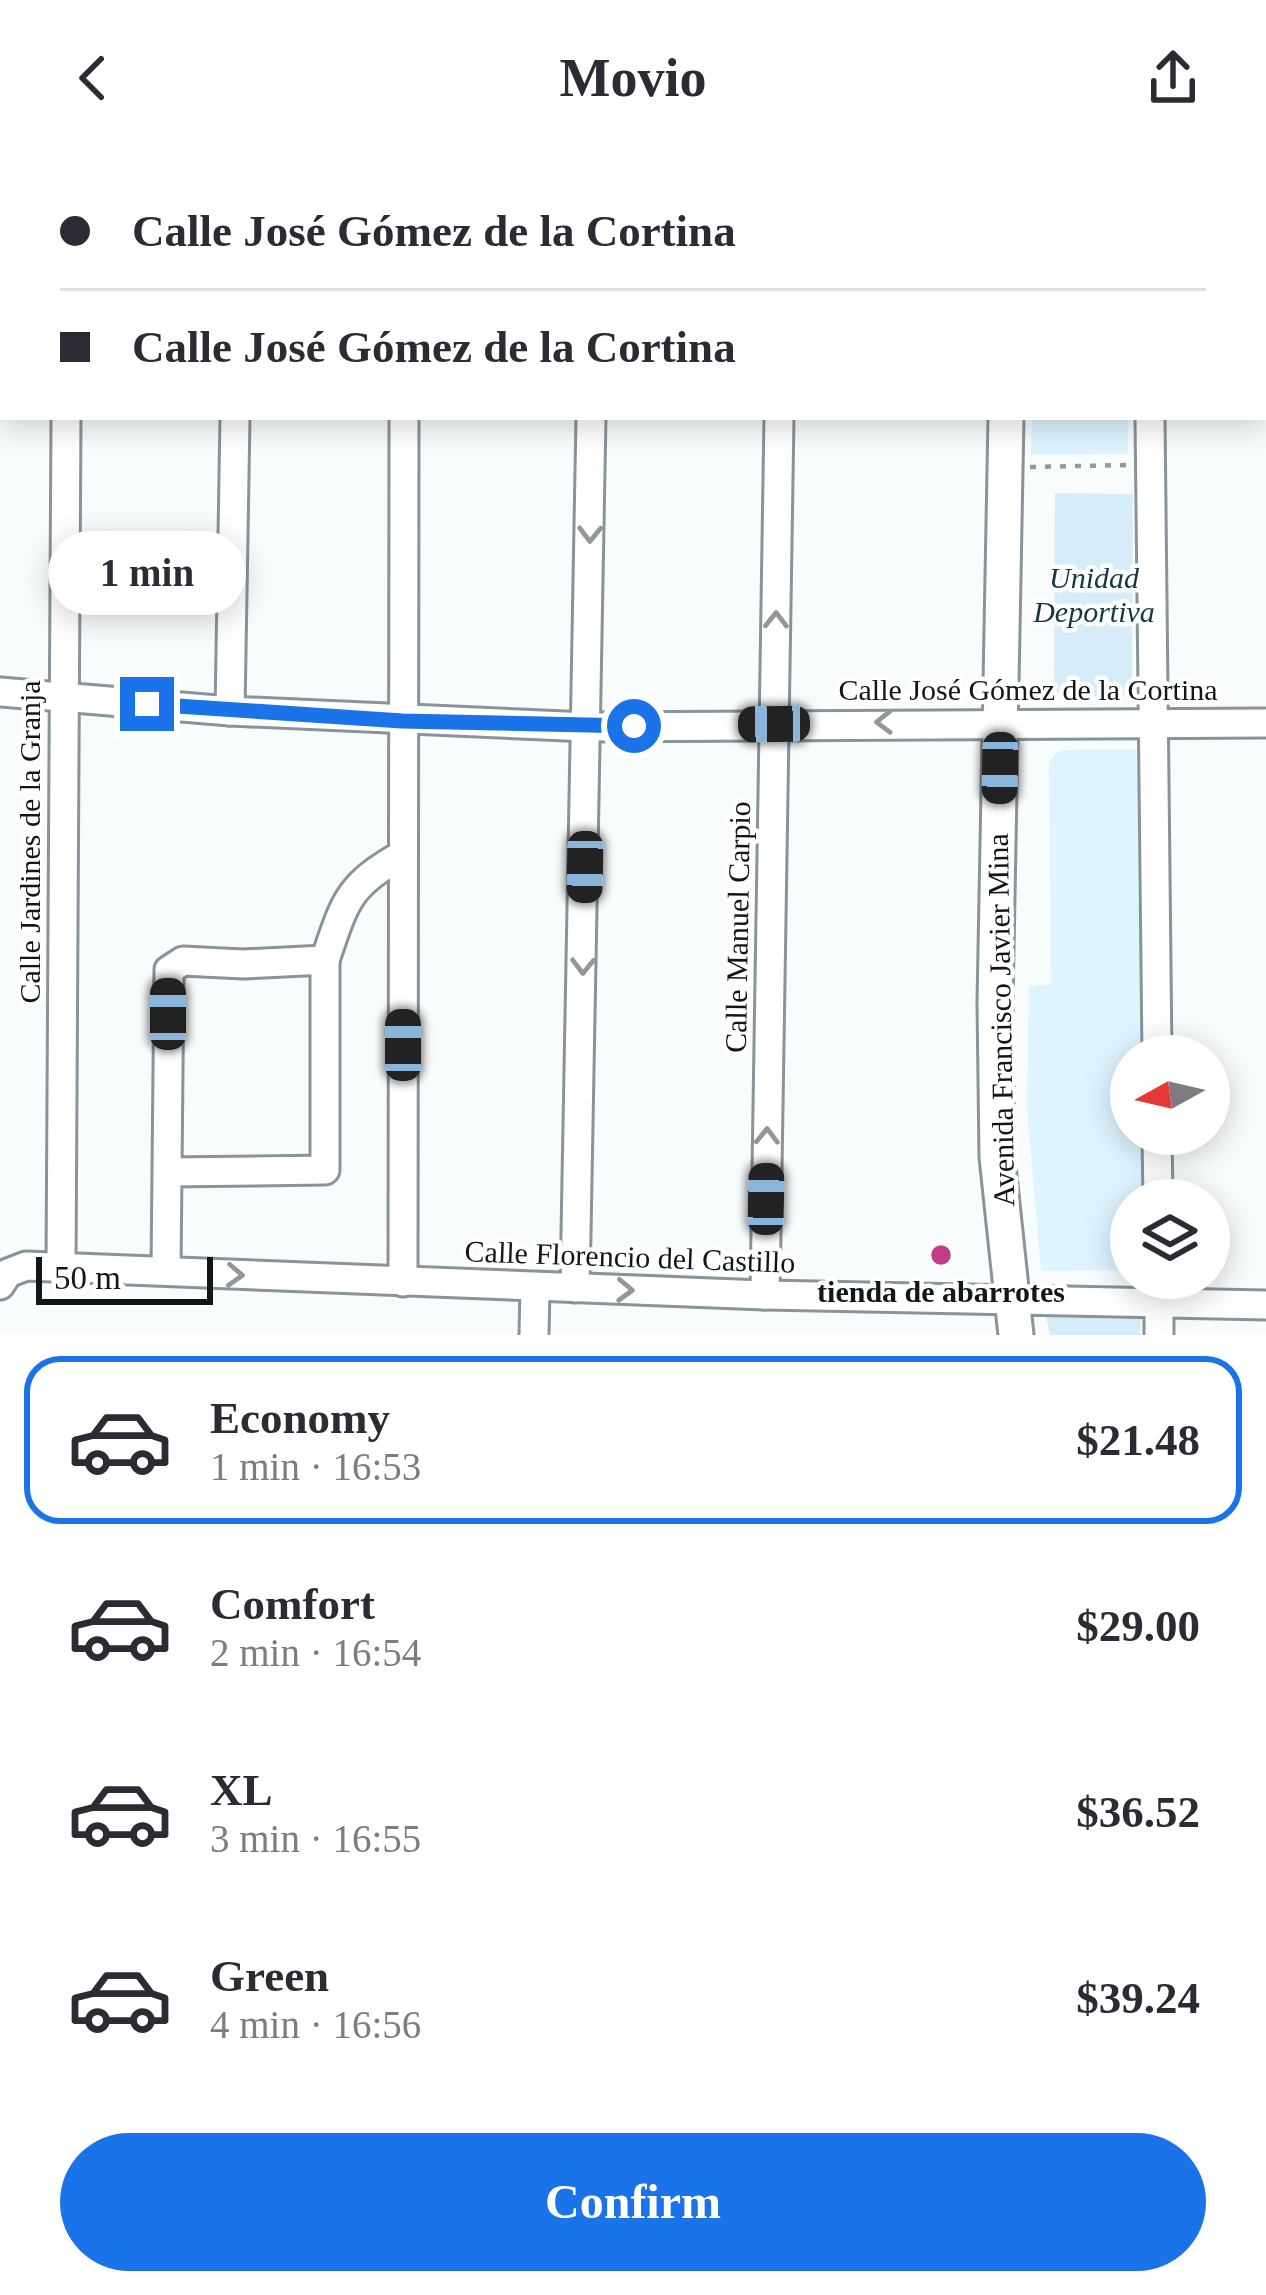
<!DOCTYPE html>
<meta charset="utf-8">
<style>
:root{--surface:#fff;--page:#f2f2f3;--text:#2b2b33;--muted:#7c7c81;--line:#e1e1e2;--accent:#1a73e8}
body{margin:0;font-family:"Times New Roman",serif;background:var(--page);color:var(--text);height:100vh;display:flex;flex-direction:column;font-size:45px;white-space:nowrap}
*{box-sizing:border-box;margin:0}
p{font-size:39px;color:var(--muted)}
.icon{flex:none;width:66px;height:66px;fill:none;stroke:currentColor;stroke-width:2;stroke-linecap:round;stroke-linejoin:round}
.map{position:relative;height:1179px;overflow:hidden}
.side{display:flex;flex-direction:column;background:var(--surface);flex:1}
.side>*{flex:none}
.banner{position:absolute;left:0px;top:0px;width:1266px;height:264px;box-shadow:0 6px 30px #0003;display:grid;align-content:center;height:264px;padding:0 60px;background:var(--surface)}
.needle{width:78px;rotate:262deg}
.controls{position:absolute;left:1110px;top:879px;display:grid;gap:24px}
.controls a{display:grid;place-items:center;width:120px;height:120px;border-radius:50%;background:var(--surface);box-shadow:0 6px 30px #0003;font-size:60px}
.scale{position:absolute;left:36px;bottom:30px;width:177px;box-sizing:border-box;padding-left:12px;border:6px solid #111618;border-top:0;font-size:33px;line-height:42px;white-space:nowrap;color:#111618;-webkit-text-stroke:9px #fff;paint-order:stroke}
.end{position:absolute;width:54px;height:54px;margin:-27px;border:15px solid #1a73e8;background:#fff;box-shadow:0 0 0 6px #fff}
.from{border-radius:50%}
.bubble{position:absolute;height:84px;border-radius:42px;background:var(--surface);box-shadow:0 6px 30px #0003;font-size:39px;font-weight:700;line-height:84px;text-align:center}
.car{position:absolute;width:36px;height:72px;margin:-36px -18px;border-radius:15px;box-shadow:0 0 9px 3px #0007;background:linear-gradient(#222 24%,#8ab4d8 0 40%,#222 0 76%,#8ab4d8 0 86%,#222 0)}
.banner b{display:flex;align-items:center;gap:42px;height:114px;font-size:45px}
.banner b+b{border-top:3px solid var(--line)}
.banner i{width:30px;height:30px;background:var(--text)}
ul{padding:21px 0 0;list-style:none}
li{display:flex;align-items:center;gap:36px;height:168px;margin:0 24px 18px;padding:0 36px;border:6px solid transparent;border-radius:36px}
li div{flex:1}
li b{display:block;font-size:45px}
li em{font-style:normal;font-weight:700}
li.active{border-color:var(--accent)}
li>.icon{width:108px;height:108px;stroke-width:1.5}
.primary-button{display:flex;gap:24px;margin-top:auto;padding:24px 60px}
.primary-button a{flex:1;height:138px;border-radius:72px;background:var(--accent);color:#fff;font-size:48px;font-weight:700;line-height:138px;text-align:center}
header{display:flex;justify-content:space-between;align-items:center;height:156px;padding:0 60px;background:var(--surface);font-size:54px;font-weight:700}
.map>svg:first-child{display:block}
</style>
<header><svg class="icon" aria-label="back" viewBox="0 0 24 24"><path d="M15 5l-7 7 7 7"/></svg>Movio<svg class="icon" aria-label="share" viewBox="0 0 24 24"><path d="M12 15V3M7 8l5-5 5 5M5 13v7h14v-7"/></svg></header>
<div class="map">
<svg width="1266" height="1179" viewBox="0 0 1266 1179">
<rect width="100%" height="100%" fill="#f9fcfd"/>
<g fill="#def4ff">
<path d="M1032 261H1128V298L1031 299Z"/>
<path d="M1141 593 1142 900H1131V978H1142V1044H1131V1114L1041 1115 1027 951 1029 830 1051 828 1049 605 1060 594Z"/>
</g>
<g fill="#d6ecf8">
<path d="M1055 337 1133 338 1132 541 1054 540Z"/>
<path d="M1045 1156 1141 1160 1140 1179H1050Z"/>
</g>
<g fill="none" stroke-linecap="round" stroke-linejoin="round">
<defs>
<g id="minor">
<path d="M1148 0V3"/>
<path d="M68 3V0"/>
<path d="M239 3V0"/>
<path d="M407 3V0"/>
<path d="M594 3V0"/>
<path d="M783 3V0"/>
<path d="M1150 261 1157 900"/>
<path d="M0 536 230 555 588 571 1266 567"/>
<path d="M230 555 235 261"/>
<path d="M325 804C345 746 347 730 402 699"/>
<path d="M1157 978 1158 1044"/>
<path d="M61 1110 66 261"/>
<path d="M166 1115 169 814 183 805 243 808 325 804V1014L168 1016"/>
<path d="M1159 1122V1179"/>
<path d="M403 1126 404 261"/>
<path d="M0 1129 8 1117 26 1110 765 1139 1266 1149"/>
<path d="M575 1132 591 261"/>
<path d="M765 1139 779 261"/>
<path d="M534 1179 535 1131"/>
</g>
<g id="major">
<path d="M1010 3V0"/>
<path d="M1006 261 995 847 997 1001 1016 1179"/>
</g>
</defs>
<use href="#minor" stroke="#88949a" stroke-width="33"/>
<use href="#major" stroke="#88949a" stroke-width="39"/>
<path stroke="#949899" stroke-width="4.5" stroke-dasharray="6 9" stroke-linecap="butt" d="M1030 311 1127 309"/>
<use href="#minor" stroke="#fff" stroke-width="27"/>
<use href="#major" stroke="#fff" stroke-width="33"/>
</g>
<defs><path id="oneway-chevron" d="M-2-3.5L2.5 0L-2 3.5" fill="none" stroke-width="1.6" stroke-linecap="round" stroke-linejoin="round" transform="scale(3)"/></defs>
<g stroke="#949697">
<use href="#oneway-chevron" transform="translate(590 378) rotate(91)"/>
<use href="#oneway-chevron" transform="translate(776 464) rotate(-89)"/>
<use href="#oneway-chevron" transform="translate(884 566) rotate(179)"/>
<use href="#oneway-chevron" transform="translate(583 810) rotate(91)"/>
<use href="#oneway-chevron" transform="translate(767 980) rotate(-89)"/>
<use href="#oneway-chevron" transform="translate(235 1119) rotate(3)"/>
<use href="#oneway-chevron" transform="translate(625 1134) rotate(2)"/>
</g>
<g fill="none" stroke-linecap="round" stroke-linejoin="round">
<path stroke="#1a73e8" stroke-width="15" d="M147 548 402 565 634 570"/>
</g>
<circle fill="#c13e84" stroke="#fff" stroke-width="4.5" cx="941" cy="1099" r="12"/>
<g text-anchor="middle" stroke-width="9" stroke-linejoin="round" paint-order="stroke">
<g font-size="30" font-style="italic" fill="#173644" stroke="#fff">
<text x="1094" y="432">Unidad<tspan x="1094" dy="34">Deportiva</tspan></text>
</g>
<g font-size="30" fill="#111618" stroke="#fff">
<text x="1028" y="544">Calle José Gómez de la Cortina</text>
<text transform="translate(30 686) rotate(-90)" y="10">Calle Jardines de la Granja</text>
<text transform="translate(738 771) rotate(-89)" y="10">Calle Manuel Carpio</text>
<text transform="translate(1001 864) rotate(-91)" y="10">Avenida Francisco Javier Mina</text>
<text transform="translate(630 1101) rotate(2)" y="10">Calle Florencio del Castillo</text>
</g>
<g font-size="30" font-weight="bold" fill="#111618" stroke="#fff">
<text x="941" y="1146">tienda de abarrotes</text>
</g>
</g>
</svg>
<div class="controls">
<a><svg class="needle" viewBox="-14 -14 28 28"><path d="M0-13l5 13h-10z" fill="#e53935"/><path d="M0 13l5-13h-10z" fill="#7c7c81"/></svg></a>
<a><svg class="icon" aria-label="layers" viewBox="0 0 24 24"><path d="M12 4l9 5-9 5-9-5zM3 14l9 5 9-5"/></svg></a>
</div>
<div class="scale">50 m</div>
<i class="end from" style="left:634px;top:570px"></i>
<i class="end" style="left:147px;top:548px"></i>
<div class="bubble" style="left:48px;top:375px;width:198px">1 min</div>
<i class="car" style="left:774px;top:568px;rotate:269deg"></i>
<i class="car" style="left:1000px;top:612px;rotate:181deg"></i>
<i class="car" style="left:585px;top:711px;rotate:181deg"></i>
<i class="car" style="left:168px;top:858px;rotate:0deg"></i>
<i class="car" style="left:403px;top:889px;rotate:0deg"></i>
<i class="car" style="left:766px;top:1043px;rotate:1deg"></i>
<div class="banner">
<b><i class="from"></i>Calle José Gómez de la Cortina</b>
<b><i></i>Calle José Gómez de la Cortina</b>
</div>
</div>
<section class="side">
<ul>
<li class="active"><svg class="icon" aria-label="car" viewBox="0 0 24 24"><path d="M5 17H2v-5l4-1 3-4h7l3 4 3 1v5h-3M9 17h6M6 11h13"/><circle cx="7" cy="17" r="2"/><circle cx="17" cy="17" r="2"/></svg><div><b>Economy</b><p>1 min · 16:53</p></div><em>$21.48</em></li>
<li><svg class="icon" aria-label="car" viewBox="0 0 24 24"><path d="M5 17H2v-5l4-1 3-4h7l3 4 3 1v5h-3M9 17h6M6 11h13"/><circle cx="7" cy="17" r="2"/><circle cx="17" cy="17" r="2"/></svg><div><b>Comfort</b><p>2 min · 16:54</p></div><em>$29.00</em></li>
<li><svg class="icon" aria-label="car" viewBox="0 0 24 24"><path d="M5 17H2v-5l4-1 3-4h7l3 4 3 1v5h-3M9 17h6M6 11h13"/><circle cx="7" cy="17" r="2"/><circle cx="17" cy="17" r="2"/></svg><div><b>XL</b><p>3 min · 16:55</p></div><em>$36.52</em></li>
<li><svg class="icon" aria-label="car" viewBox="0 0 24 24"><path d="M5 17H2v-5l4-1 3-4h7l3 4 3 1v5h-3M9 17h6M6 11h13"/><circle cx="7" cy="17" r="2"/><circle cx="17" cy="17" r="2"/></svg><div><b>Green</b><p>4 min · 16:56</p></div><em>$39.24</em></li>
</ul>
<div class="primary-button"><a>Confirm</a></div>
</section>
